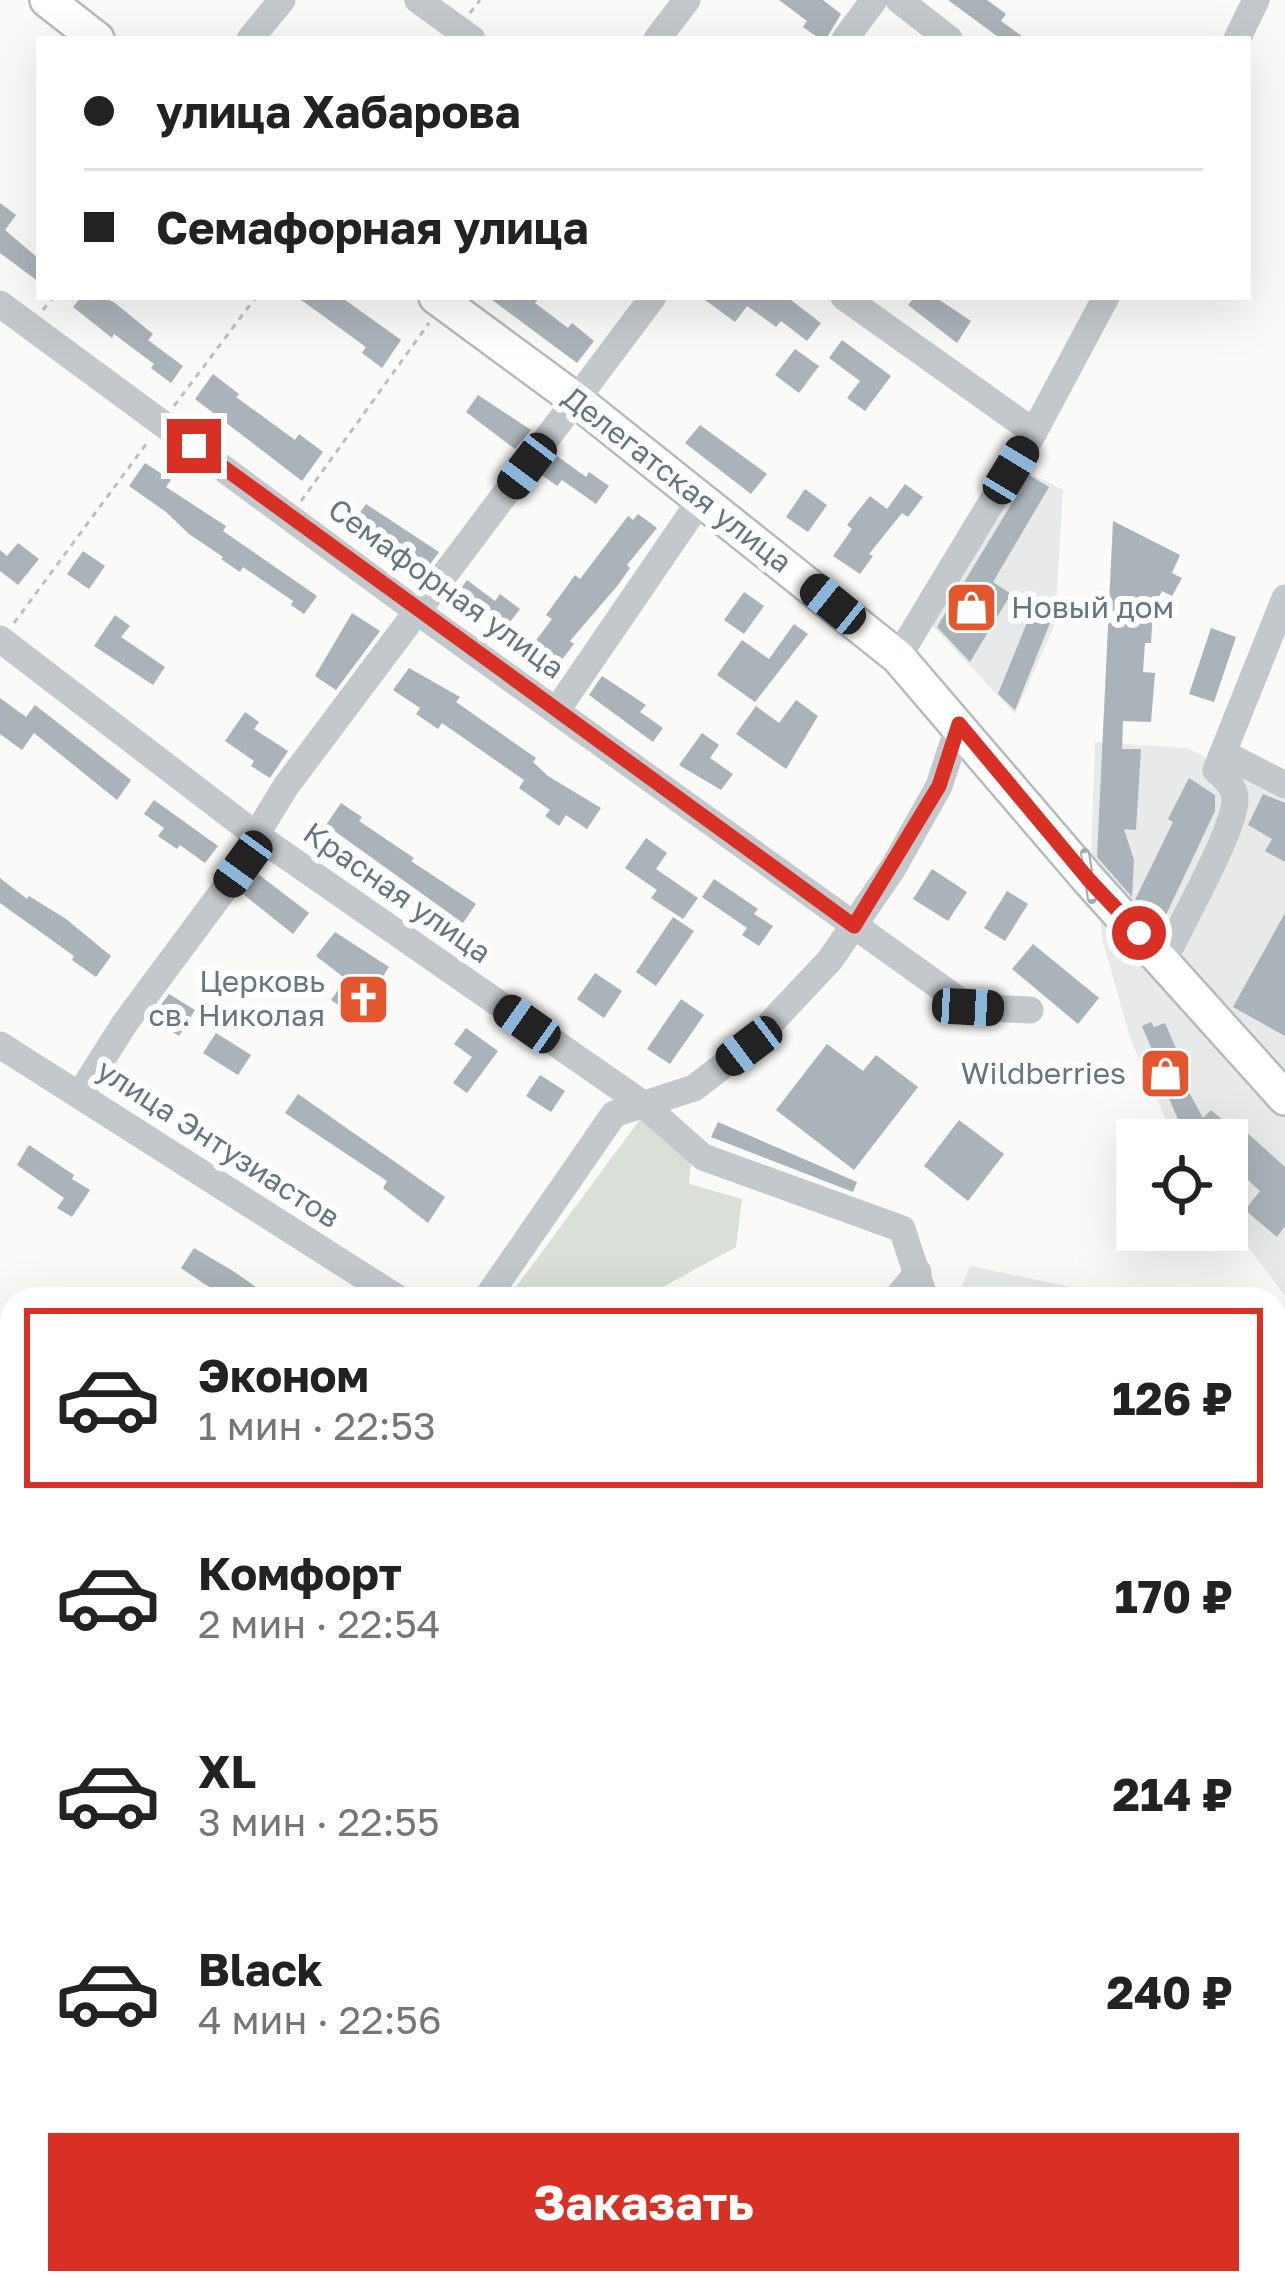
<!DOCTYPE html>
<html lang="ru">
<meta charset="utf-8">
<style>
:root{--surface:#fff;--page:#f6f6f6;--text:#222;--muted:#767676;--line:#e0e0e0;--accent:#d93025}
body{margin:0;font-family:"Golos Text",sans-serif;background:var(--page);color:var(--text);height:100vh;display:flex;flex-direction:column;font-size:45px;white-space:nowrap}
*{box-sizing:border-box;margin:0}
p{font-size:39px;color:var(--muted)}
.icon{flex:none;width:66px;height:66px;fill:none;stroke:currentColor;stroke-width:2;stroke-linecap:round;stroke-linejoin:round}
.map{position:relative;flex:1;overflow:hidden}
.drawer{position:absolute;left:0px;top:1287px;width:1287px;height:1008px;display:flex;flex-direction:column;background:var(--surface);border-radius:36px 36px 0 0;box-shadow:0 12px 48px #0002}
.drawer>*{flex:none}
.guide{position:absolute;left:36px;top:36px;width:1215px;height:264px;border-radius:0px;box-shadow:0 12px 48px #0002;display:grid;align-content:center;height:264px;padding:0 48px;background:var(--surface)}
.tools{position:absolute;left:1116px;top:1119px;display:grid;gap:24px}
.tools a{display:grid;place-items:center;width:132px;height:132px;border-radius:0px;background:var(--surface);box-shadow:0 12px 48px #0002;font-size:60px}
.end{position:absolute;width:54px;height:54px;margin:-27px;border:15px solid #d93025;background:#fff;box-shadow:0 0 0 6px #fff}
.from{border-radius:50%}
.car{position:absolute;width:36px;height:72px;margin:-36px -18px;border-radius:15px;box-shadow:0 0 9px 3px #0007;background:linear-gradient(#222 24%,#8ab4d8 0 40%,#222 0 76%,#8ab4d8 0 86%,#222 0)}
.guide b{display:flex;align-items:center;gap:42px;height:114px;font-size:45px}
.guide b+b{border-top:3px solid var(--line)}
.guide i{width:30px;height:30px;background:var(--text)}
ul{padding:21px 0 0;list-style:none}
li{display:flex;align-items:center;gap:36px;height:180px;margin:0 24px 18px;padding:0 24px;border:6px solid transparent;border-radius:0px}
li div{flex:1}
li b{display:block;font-size:45px}
li em{font-style:normal;font-weight:700}
li.selected{border-color:var(--accent)}
li>.icon{width:108px;height:108px;stroke-width:1.5}
.cta{display:flex;gap:24px;margin-top:auto;padding:24px 48px}
.cta a{flex:1;height:138px;border-radius:0px;background:var(--accent);color:#fff;font-size:48px;font-weight:700;line-height:138px;text-align:center}
.map>svg:first-child{display:block}
</style>
<div class="map">
<svg width="1285" height="2295" viewBox="0 0 1285 2295">
<rect width="100%" height="100%" fill="#fafaf8"/>
<g fill="#e8e9e9">
<path d="M1022 469 1063 490 1055 624 1015 714 930 623Z"/>
<path d="M1095 742 1187 748 1285 798V1296L1227 1219V1140H1175L1131 1041 1103 942 1091 854Z"/>
<path d="M970 1266 1120 1297 1126 1299H957Z"/>
<path d="M1275 1390 1285 1400V1578L1275 1569Z"/>
</g>
<path fill="#dadfd7" d="M644 1114 692 1152 689 1184 742 1199 736 1247 641 1299H507Z"/>
<g fill="#aab3b9">
<path d="M779 0H823L841 14 826 39H820L803 27 807 21Z"/>
<path d="M948 0H987L1006 14 1001 21 1026 39H1001Z"/>
<path d="M0 203 16 215 5 230 39 259V282L0 253Z"/>
<path d="M81 297H103L115 303 153 334 148 340 183 366 171 383 151 368 154 364 114 334 112 338 73 307Z"/>
<path d="M297 297H341L401 340 382 368 362 353 366 347Z"/>
<path d="M488 297H540L535 303 568 328 572 323 594 341 577 363Z"/>
<path d="M701 297H787L821 323 807 341 781 321 776 327 747 306 735 322Z"/>
<path d="M915 297H935L971 321 957 343 908 305Z"/>
<path d="M842 340 891 376 865 411 847 398 860 381 829 358Z"/>
<path d="M795 349 819 366 799 393 775 375Z"/>
<path d="M213 374 239 394 236 397 295 440 299 434 323 452 302 481 195 399Z"/>
<path d="M478 395 531 430 515 449 466 412Z"/>
<path d="M700 425 767 474 751 494 685 443Z"/>
<path d="M557 456 586 477 589 472 609 486 596 504 562 480 557 486 542 475Z"/>
<path d="M145 463 171 480 166 487 226 526 223 531 317 596 304 614 291 605 293 601 243 567 240 572 221 559 223 557 189 534 166 512 129 486Z"/>
<path d="M1029 475 1049 487 993 582 1011 594 970 662 937 627Z"/>
<path d="M905 484 923 497 908 517 902 513 869 554 873 556 860 574 833 556 852 529 847 525 870 496 887 509Z"/>
<path d="M805 489 827 505 808 532 786 517Z"/>
<path d="M366 504 439 552 422 575 402 560 407 554 355 519Z"/>
<path d="M638 514 657 528 627 565 630 568 618 585 570 641 574 644 557 666 531 647 552 619 546 615 575 575 580 579 628 516 633 520Z"/>
<path d="M1113 521 1180 555 1172 573 1182 578 1172 596 1162 591 1153 609 1151 643H1145L1143 672 1155 673 1151 722 1123 721 1122 749H1141L1136 830 1124 829 1134 860 1132 897 1097 857Z"/>
<path d="M18 543 39 559 18 585 0 571V550L7 556Z"/>
<path d="M83 551 105 566 89 589 67 574Z"/>
<path d="M467 580 495 601 500 594 520 609 503 631 456 595Z"/>
<path d="M744 592 764 606 744 634 724 620Z"/>
<path d="M1032 610 1052 618 1015 710 998 694Z"/>
<path d="M352 613 380 631 336 690 315 676Z"/>
<path d="M115 615 130 626 121 637 165 667 153 685 94 646Z"/>
<path d="M794 624 808 634 755 702 717 675 742 640 769 659Z"/>
<path d="M1211 628 1236 637 1214 702 1189 694Z"/>
<path d="M409 668 460 697 456 702 536 758 533 762 548 776 601 808 587 829 566 815 559 826 545 816 550 810 519 788 524 780 442 723 438 729 416 714 420 708 393 690Z"/>
<path d="M602 676 646 705 640 712 663 728 653 742 589 695Z"/>
<path d="M0 698 26 717 35 705 131 780 117 800 34 733 22 750 0 734Z"/>
<path d="M796 700 818 716 786 769 736 734 756 706 779 723Z"/>
<path d="M245 712 259 722 254 729 288 751 270 778 251 766 254 761 225 741Z"/>
<path d="M702 733 719 745 710 758 733 774 721 790 679 765Z"/>
<path d="M1189 778 1215 795V811L1164 919 1153 920 1135 900 1173 822 1168 819Z"/>
<path d="M1263 794 1285 803V862L1265 851 1272 839 1248 825Z"/>
<path d="M154 800 218 846 205 863 180 845 177 849 158 836 164 828 144 814Z"/>
<path d="M341 803 362 817 359 821 414 858 411 861 476 904 463 923 326 825Z"/>
<path d="M646 838 667 853 656 869 698 898 683 919 651 898 657 890 625 868Z"/>
<path d="M932 869 967 892 948 921 913 899Z"/>
<path d="M258 874 309 913 293 934 243 894Z"/>
<path d="M0 878 27 899 29 896 66 919 111 956 96 977 72 960 74 956 0 903Z"/>
<path d="M714 879 758 909 754 914 773 926 759 946 742 935 747 928 702 897Z"/>
<path d="M1007 891 1028 904 1005 941 984 928Z"/>
<path d="M1285 913V1036L1233 1007Z"/>
<path d="M673 917 694 931 656 986 636 972Z"/>
<path d="M335 932 389 967 356 1017 331 1000 346 979 316 956Z"/>
<path d="M1033 944 1099 998 1078 1024 1012 969Z"/>
<path d="M595 973 622 991 604 1018 577 999Z"/>
<path d="M169 994 195 1010 179 1036 151 1018Z"/>
<path d="M681 999 704 1015 670 1064 647 1049Z"/>
<path d="M1151 1022 1154 1027 1165 1023 1178 1053 1170 1057 1203 1118 1211 1110 1231 1127 1235 1122 1285 1167V1226L1277 1237 1245 1210 1260 1191 1227 1161V1140H1187L1164 1087 1159 1089 1149 1068 1158 1064 1142 1026Z"/>
<path d="M466 1028 498 1051 467 1093 453 1083 472 1057 454 1044Z"/>
<path d="M216 1033 251 1055 238 1075 203 1053Z"/>
<path d="M827 1044 863 1071 876 1055 918 1087 854 1170 776 1110Z"/>
<path d="M540 1075 565 1091 551 1112 526 1096Z"/>
<path d="M298 1094 445 1197 428 1223 383 1188 387 1181 285 1113Z"/>
<path d="M959 1120 1004 1154 968 1201 924 1166Z"/>
<path d="M718 1122 857 1182 853 1192 711 1137Z"/>
<path d="M29 1145 74 1175 72 1179 90 1190 72 1217 57 1208 64 1198 17 1165Z"/>
<path d="M194 1248 233 1271 273 1299H229L203 1283 181 1268Z"/>
</g>
<g fill="none" stroke-linecap="round" stroke-linejoin="round">
<defs>
<g id="major">
<path d="M47 0 97 39"/>
<path d="M436 297 576 400 898 657 1089 880 1285 1098"/>
</g>
</defs>
<use href="#major" stroke="#b5babe" stroke-width="38"/>
<g stroke="#bbbfc2" stroke-width="3" stroke-dasharray="6 6" stroke-linecap="butt">
<path d="M470 13 480 0"/>
<path d="M43 310 53 297"/>
<path d="M174 406 256 297"/>
<path d="M301 501 429 323"/>
<path d="M14 623 147 443"/>
</g>
<g stroke="#c3c8cc" stroke-width="27">
<path d="M418 0 472 39"/>
<path d="M899 0 949 39"/>
<path d="M250 39 282 0"/>
<path d="M657 39 687 0"/>
<path d="M845 39 874 0"/>
<path d="M1237 39 1256 0"/>
<path d="M844 297 1034 432"/>
<path d="M0 304 418 612 968 1007 1030 1010"/>
<path d="M0 639 256 835 643 1104 703 1157 902 1229 925 1299"/>
<path d="M898 657 1034 432 1106 297"/>
<path d="M557 710 702 498"/>
<path d="M1223 753 1285 785"/>
<path d="M1164 960C1180 926 1233 833 1235 801 1236 787 1225 779 1216 770L1285 598"/>
<path d="M0 1045 399 1299"/>
<path d="M80 1094 125 1023 243 864 256 835 286 786 653 297"/>
<path d="M486 1299 614 1114 694 1088 749 1046 830 960 893 868 939 786 959 725"/>
<path d="M896 1299 918 1272"/>
<path d="M0 1473 12 1480"/>
<path d="M1275 1604 1285 1612"/>
<path d="M0 1805 12 1812"/>
<path d="M1275 1942 1285 1934"/>
<path d="M0 2031 12 2012"/>
<path d="M0 2094 12 2104"/>
<path d="M1275 2258 1285 2271"/>
<path d="M221 2283 235 2295"/>
<path d="M653 2283 666 2295"/>
<path d="M790 2295 806 2283"/>
</g>
<use href="#major" stroke="#fff" stroke-width="33"/>
<defs>
<path id="rail" d="M1085 853 1092 899"/>
</defs>
<use href="#rail" stroke="#a2aab0" stroke-width="10"/>
<use href="#rail" stroke="#fff" stroke-width="6" stroke-dasharray="18" stroke-linecap="butt"/>
</g>
<g fill="none" stroke-linecap="round" stroke-linejoin="round">
<path stroke="#d93025" stroke-width="15" d="M194 446 854 926 939 786 959 724 1089 880 1139 933"/>
</g>
<defs>
<symbol id="shop-square" viewBox="-11 -11 22 22"><rect x="-9" y="-9" width="18" height="18" rx="4" fill="#e4572e" stroke="#fff"/><path d="M-5-2.5h2.3a2.7 3.5 0 0 1 5.4 0H5L5.5 6h-11ZM-1.5-2.5h3a1.5 2.3 0 0 0-3 0Z" fill="#fff"/></symbol>
<symbol id="church-square" viewBox="-11 -11 22 22"><rect x="-9" y="-9" width="18" height="18" rx="4" fill="#e4572e" stroke="#fff"/><path d="M-1.2-6h2.4v3.5h3.3v2.4h-3.3V6h-2.4V-.1h-3.3v-2.4h3.3Z" fill="#fff"/></symbol>
</defs>
<g fill-rule="evenodd">
<use href="#shop-square" x="942" y="578" width="59" height="59"/>
<use href="#church-square" x="334" y="970" width="59" height="59"/>
<use href="#shop-square" x="1136" y="1044" width="59" height="59"/>
</g>
<g text-anchor="middle" stroke-width="12" stroke-linejoin="round" paint-order="stroke">
<g font-size="30" fill="#657683" stroke="#fff">
<text transform="translate(677 480) rotate(38)" y="10">Делегатская улица</text>
<text transform="translate(446 589) rotate(36)" y="10">Семафорная улица</text>
<text transform="translate(397 893) rotate(35)" y="10">Красная улица</text>
<text transform="translate(218 1144) rotate(33)" y="10">улица Энтузиастов</text>
</g>
<g font-size="30" fill="#657683" stroke="#fff" text-anchor="end">
<text x="1011" y="618" text-anchor="start">Новый дом</text>
<text x="325" y="992">Церковь<tspan x="325" dy="34">св. Николая</tspan></text>
<text x="1126" y="1084">Wildberries</text>
</g>
</g>
</svg>
<div class="tools">
<a><svg class="icon" aria-label="locate" viewBox="0 0 24 24"><circle cx="12" cy="12" r="6"/><path d="M12 2v4M12 18v4M2 12h4M18 12h4"/></svg></a>
</div>
<i class="end from" style="left:1139px;top:933px"></i>
<i class="end" style="left:194px;top:446px"></i>
<i class="car" style="left:527px;top:466px;rotate:217deg"></i>
<i class="car" style="left:1011px;top:470px;rotate:31deg"></i>
<i class="car" style="left:833px;top:604px;rotate:309deg"></i>
<i class="car" style="left:243px;top:864px;rotate:216deg"></i>
<i class="car" style="left:968px;top:1007px;rotate:93deg"></i>
<i class="car" style="left:527px;top:1024px;rotate:305deg"></i>
<i class="car" style="left:749px;top:1046px;rotate:233deg"></i>
<div class="guide">
<b><i class="from"></i>улица Хабарова</b>
<b><i></i>Семафорная улица</b>
</div>
<section class="drawer">
<ul>
<li class="selected"><svg class="icon" aria-label="car" viewBox="0 0 24 24"><path d="M5 17H2v-5l4-1 3-4h7l3 4 3 1v5h-3M9 17h6M6 11h13"/><circle cx="7" cy="17" r="2"/><circle cx="17" cy="17" r="2"/></svg><div><b>Эконом</b><p>1 мин · 22:53</p></div><em>126 ₽</em></li>
<li><svg class="icon" aria-label="car" viewBox="0 0 24 24"><path d="M5 17H2v-5l4-1 3-4h7l3 4 3 1v5h-3M9 17h6M6 11h13"/><circle cx="7" cy="17" r="2"/><circle cx="17" cy="17" r="2"/></svg><div><b>Комфорт</b><p>2 мин · 22:54</p></div><em>170 ₽</em></li>
<li><svg class="icon" aria-label="car" viewBox="0 0 24 24"><path d="M5 17H2v-5l4-1 3-4h7l3 4 3 1v5h-3M9 17h6M6 11h13"/><circle cx="7" cy="17" r="2"/><circle cx="17" cy="17" r="2"/></svg><div><b>XL</b><p>3 мин · 22:55</p></div><em>214 ₽</em></li>
<li><svg class="icon" aria-label="car" viewBox="0 0 24 24"><path d="M5 17H2v-5l4-1 3-4h7l3 4 3 1v5h-3M9 17h6M6 11h13"/><circle cx="7" cy="17" r="2"/><circle cx="17" cy="17" r="2"/></svg><div><b>Black</b><p>4 мин · 22:56</p></div><em>240 ₽</em></li>
</ul>
<div class="cta"><a>Заказать</a></div>
</section>
</div>
